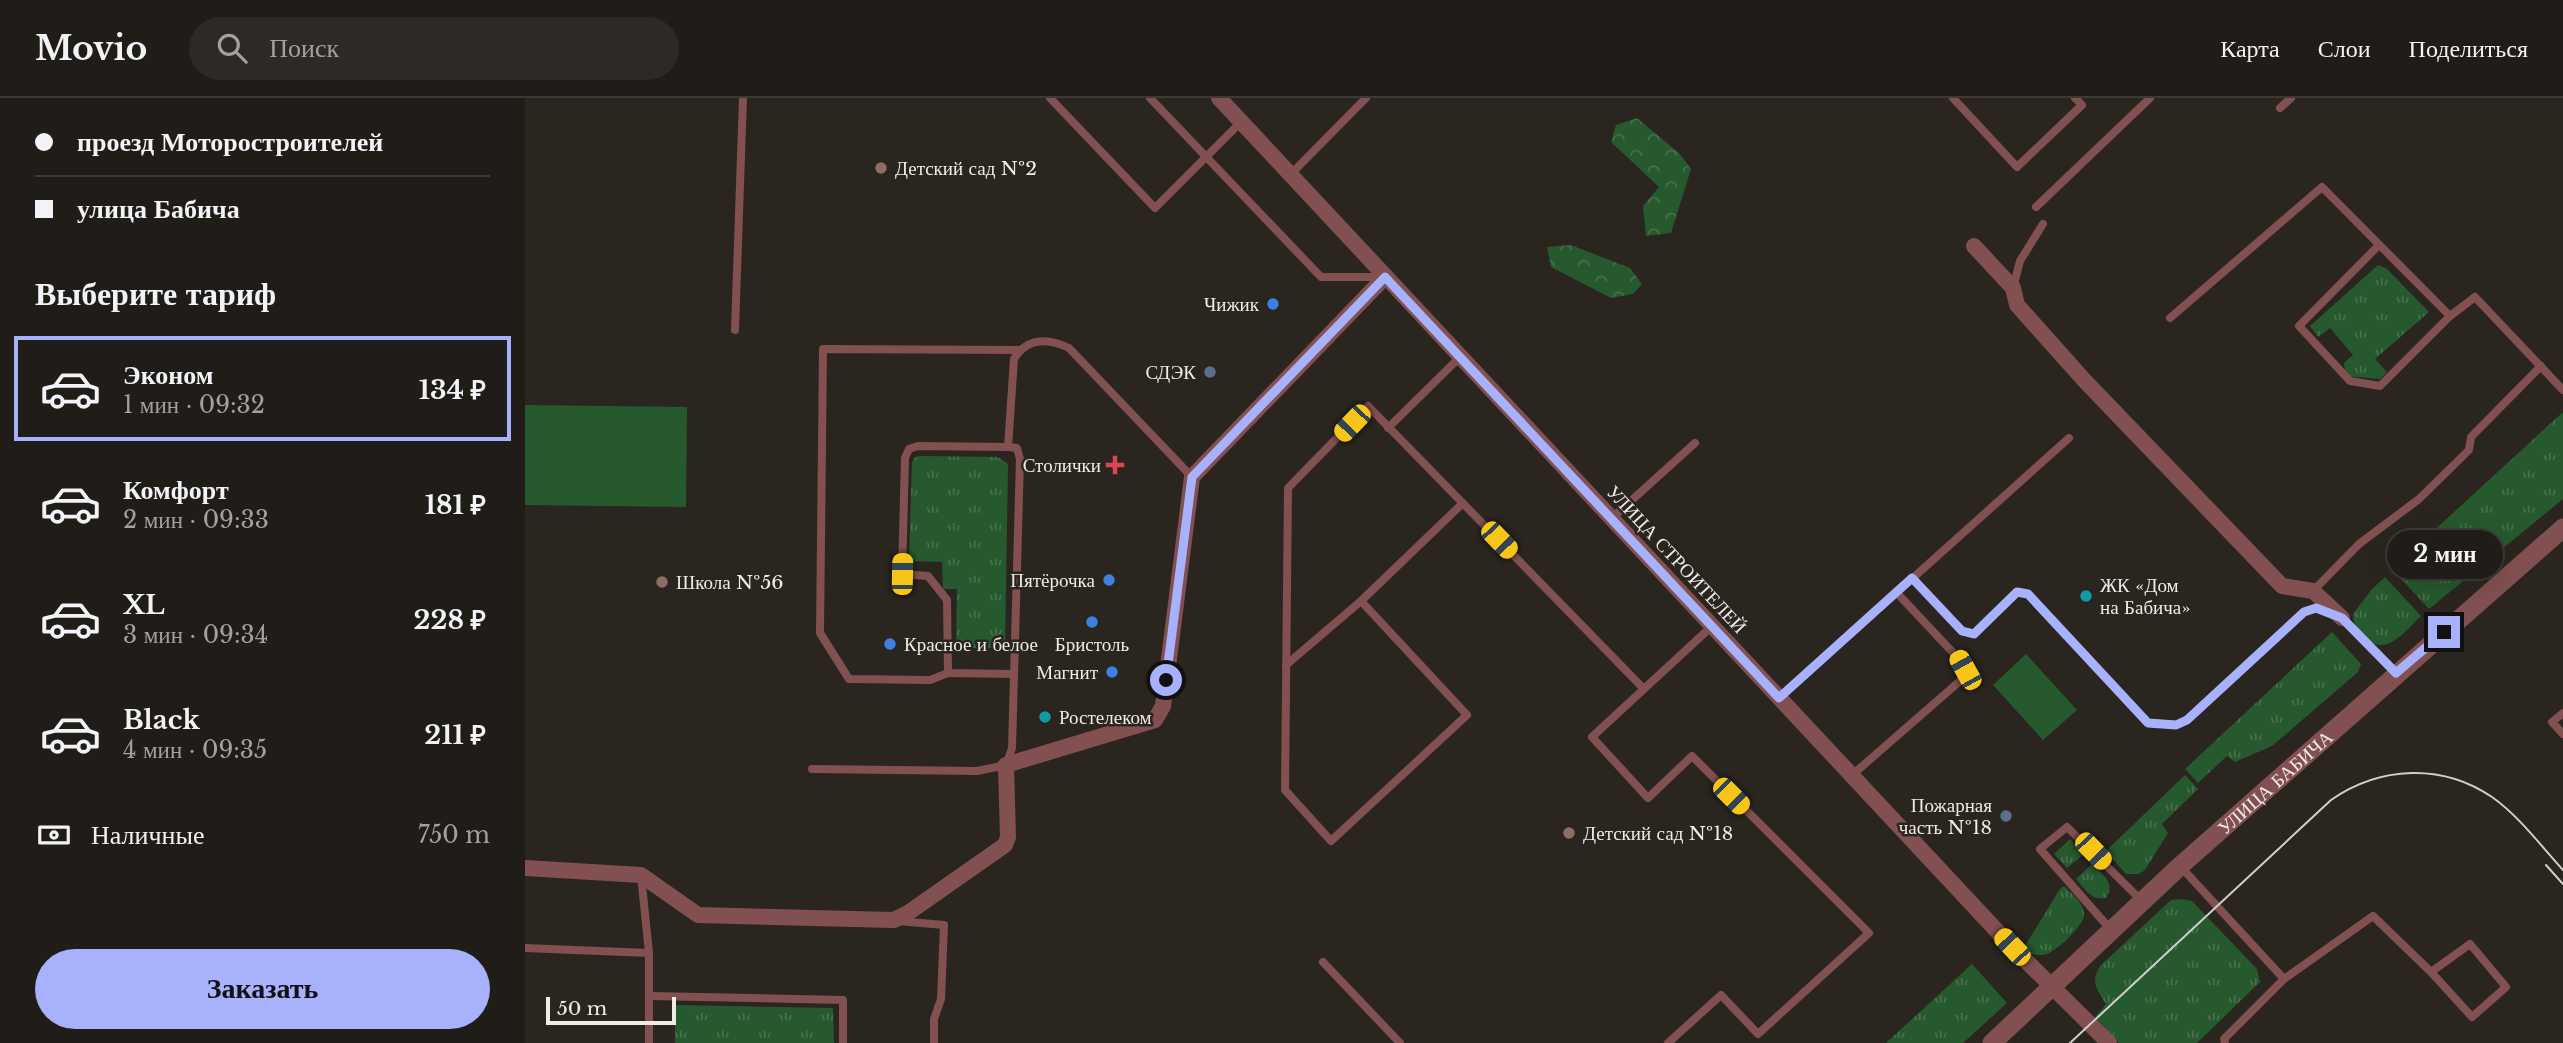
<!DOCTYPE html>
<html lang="ru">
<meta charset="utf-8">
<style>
:root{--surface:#201c17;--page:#2d2924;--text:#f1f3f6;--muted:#a2a1a1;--line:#3d3a36;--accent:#a7b1fc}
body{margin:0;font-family:"Libre Baskerville",serif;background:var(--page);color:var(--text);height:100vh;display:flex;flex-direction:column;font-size:26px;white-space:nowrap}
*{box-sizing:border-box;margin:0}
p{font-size:23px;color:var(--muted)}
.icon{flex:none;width:38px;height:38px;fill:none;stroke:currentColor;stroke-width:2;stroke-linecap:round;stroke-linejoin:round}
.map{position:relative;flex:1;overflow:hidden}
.drawer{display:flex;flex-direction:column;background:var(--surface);width:525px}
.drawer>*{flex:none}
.top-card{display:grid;align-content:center;height:154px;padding:0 35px;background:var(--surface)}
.scale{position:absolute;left:21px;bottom:18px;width:130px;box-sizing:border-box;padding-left:7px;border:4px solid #efebe7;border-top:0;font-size:19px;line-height:24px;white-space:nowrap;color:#efebe7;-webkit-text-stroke:5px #2a251f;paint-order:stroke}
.end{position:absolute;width:32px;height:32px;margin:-16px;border:9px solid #a7b1fc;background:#111;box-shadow:0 0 0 4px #111}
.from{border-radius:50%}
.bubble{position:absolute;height:49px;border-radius:24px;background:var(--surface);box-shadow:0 7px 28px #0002,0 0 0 2px var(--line);font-size:23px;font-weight:700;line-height:49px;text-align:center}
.car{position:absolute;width:21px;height:42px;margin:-21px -10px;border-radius:9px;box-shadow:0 0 5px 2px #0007;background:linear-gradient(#f5c518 24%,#345 0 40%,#f5c518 0 76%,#345 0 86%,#f5c518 0)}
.top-card b{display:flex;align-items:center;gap:24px;height:66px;font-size:26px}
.top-card b+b{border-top:2px solid var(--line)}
.top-card i{width:18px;height:18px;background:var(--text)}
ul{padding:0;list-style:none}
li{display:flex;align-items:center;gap:21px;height:105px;margin:0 14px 10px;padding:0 21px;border:4px solid transparent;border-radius:0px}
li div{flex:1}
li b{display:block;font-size:26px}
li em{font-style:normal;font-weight:700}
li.selected{border-color:var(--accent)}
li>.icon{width:63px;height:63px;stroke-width:1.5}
h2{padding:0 35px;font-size:32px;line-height:84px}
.pay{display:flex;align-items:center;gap:18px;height:77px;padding:0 35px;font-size:26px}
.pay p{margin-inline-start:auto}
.primary-button{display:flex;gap:14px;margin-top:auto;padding:14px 35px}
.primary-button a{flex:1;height:80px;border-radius:42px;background:var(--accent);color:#111;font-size:28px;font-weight:700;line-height:80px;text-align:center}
header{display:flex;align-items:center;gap:42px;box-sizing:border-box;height:98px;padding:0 35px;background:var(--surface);border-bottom:2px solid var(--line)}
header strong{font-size:33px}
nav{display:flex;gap:38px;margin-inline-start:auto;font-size:24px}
.search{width:490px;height:63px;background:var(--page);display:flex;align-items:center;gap:18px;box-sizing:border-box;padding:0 24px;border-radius:38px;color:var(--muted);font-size:26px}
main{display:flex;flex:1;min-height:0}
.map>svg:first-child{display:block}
</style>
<header>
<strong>Movio</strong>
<div class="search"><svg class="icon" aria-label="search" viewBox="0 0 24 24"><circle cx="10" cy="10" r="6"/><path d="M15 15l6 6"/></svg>Поиск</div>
<nav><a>Карта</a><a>Слои</a><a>Поделиться</a></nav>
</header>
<main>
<section class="drawer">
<div class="top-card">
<b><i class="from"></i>проезд Моторостроителей</b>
<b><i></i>улица Бабича</b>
</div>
<h2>Выберите тариф</h2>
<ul>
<li class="selected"><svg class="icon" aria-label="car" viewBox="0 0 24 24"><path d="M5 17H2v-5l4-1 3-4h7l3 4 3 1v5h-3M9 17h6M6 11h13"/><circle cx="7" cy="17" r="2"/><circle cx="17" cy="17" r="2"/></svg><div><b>Эконом</b><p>1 мин · 09:32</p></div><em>134 ₽</em></li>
<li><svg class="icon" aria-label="car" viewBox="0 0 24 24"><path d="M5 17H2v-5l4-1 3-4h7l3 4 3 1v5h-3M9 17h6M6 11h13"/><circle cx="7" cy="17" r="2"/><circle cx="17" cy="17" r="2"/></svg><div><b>Комфорт</b><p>2 мин · 09:33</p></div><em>181 ₽</em></li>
<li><svg class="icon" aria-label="car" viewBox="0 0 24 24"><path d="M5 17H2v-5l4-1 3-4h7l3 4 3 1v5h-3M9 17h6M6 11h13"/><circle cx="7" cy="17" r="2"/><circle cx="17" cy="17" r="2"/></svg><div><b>XL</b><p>3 мин · 09:34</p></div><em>228 ₽</em></li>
<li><svg class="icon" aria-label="car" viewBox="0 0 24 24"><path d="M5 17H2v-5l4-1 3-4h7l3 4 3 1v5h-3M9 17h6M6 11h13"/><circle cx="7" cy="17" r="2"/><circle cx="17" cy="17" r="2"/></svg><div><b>Black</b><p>4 мин · 09:35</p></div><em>211 ₽</em></li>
</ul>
<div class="pay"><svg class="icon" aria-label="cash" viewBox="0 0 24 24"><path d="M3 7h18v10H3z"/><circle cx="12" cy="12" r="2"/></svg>Наличные<p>750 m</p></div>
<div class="primary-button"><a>Заказать</a></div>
</section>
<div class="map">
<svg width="2038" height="945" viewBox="0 0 2038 945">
<defs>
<pattern id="grass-tufts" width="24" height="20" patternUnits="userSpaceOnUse" patternTransform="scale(1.75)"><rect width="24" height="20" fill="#26592e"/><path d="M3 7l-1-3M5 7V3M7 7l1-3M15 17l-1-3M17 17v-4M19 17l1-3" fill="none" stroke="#46714c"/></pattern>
<pattern id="forest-crowns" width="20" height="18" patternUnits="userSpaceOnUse" patternTransform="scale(1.75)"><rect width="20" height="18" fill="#26592e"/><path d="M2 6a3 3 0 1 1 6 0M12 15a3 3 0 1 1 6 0" fill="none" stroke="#46714c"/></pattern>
</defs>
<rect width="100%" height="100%" fill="#2a251f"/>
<g fill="url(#grass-tufts)">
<path d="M1853 167 1861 170 1904 214 1850 261 1862 274 1855 281 1821 278 1819 265 1828 257 1805 230 1793 239 1785 228Z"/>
<path d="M2038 314V401L1904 511 1867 471Z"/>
<path d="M394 358 473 359 483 366 480 550H431L432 491H418L417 464 387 463 384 460 387 365 389 360Z"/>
<path d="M1860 479 1896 518C1881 532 1861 560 1841 540 1833 532 1828 527 1828 516L1847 491Z"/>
<path d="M1807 534 1836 566 1833 574 1747 648 1710 664 1702 658 1673 685 1660 671Z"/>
<path d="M1660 677 1673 691 1637 726 1643 735 1620 772 1614 776H1601L1581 753Z"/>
<path d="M1545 741 1559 756 1542 770 1529 756Z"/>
<path d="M1567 766C1578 777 1591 785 1581 800 1566 803 1560 791 1551 781Z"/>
<path d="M1539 788C1546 795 1558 804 1559 815 1561 826 1533 851 1524 855 1515 859 1505 857 1498 851L1535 791Z"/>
<path d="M1657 801 1667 803 1732 871 1735 884 1672 945H1594L1570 919 1581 906C1572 892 1565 884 1575 868L1646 802Z"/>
<path d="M1447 866 1482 905 1438 945H1361Z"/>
<path d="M150 907 308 910 309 945H150Z"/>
</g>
<g fill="url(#forest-crowns)">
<path d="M1112 20 1154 55 1166 71 1146 135 1121 138 1118 108 1134 89 1086 44 1091 27Z"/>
<path d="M1046 147 1105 170 1117 186 1108 196 1086 200 1026 169 1022 149Z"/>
</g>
<g fill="#26592e">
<path d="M0 307 162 309 161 409 0 407Z"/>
<path d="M1501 556 1552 612 1518 642 1468 587Z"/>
</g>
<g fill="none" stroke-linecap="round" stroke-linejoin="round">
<g stroke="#825051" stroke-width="8">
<path d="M525 0 630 110 716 24"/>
<path d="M625 0 796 179H857"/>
<path d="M1428 0 1492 69 1557 7 1550 0"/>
<path d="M1755 10 1766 0"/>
<path d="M765 77 841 0"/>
<path d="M1511 109 1625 0"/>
<path d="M1854 147 1774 228 1825 283 1855 288 1925 218"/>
<path d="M1488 190 1495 163 1518 126"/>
<path d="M1645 220 1797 89 1925 218 1950 199 2038 292"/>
<path d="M210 232 218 0"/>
<path d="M863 330 935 259"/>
<path d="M1086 421 1170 345"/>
<path d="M1387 480 1437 533 1449 536 1492 494 1503 496 1623 625 1651 627 1662 622 1779 514 1791 510 1803 513"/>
<path d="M1788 493 1834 446 1894 401 1944 352 1946 339 2016 268"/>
<path d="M836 503 942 617 806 743 760 692 763 390 843 308 1118 590"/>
<path d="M1815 519 1871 575"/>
<path d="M761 567 836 503 938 405"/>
<path d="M423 575 405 582 324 581 295 535 298 251 494 252"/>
<path d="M489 576 423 575 422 502 403 478 377 476 380 360 384 351 393 348 483 349 489 261C502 239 523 240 544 250L667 379"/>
<path d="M1254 600 1544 340"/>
<path d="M2038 615 2027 624 2038 636"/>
<path d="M287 671 452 673 481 667 487 650 495 361 492 350 483 349"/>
<path d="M1326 678 1435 583 1440 572 1433 560 1372 495"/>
<path d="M1655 768 1759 881"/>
<path d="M116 777 124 855V945"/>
<path d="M373 823 419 827 416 901 409 921V945"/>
<path d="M1586 832 1515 751 1542 729 1617 803"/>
<path d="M0 850 124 855"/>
<path d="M798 864 875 945"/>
<path d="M125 898 318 902V945"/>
<path d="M1143 945 1196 897 1233 936 1344 835 1167 658 1123 700 1067 639 1186 529"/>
<path d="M1700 945 1699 941 1759 881 1848 818 1906 874 1947 919 1981 889 1945 846 1906 874"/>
</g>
<g stroke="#825051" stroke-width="16">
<path d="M694 0 1487 849 1584 945"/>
<path d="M1449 148 1488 190 1492 207 1559 282 1757 488 1788 493 1817 520"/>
<path d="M0 770 116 777 173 817 369 822 383 815 480 747 483 739 481 667 630 622 638 608 667 379 860 179"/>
</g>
<path stroke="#825051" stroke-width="19" id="s1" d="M1467 945 1655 768 2038 430"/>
<g stroke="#d2ceca" stroke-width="2">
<path d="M2021 767 2038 786"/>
<path d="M1545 945 1806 702C1855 668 1917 665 1967 699 1994 718 2016 748 2038 772"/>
</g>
</g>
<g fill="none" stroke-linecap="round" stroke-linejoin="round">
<path stroke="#a7b1fc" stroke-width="9" d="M641 582 667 379 860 179 1254 600 1387 480 1437 533 1449 536 1492 494 1503 496 1623 625 1651 627 1662 622 1779 514 1791 510 1817 520 1871 575 1919 534"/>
</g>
<g fill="#8d6e63" stroke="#2a251f" stroke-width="2.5">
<circle cx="356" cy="70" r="7"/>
<circle cx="137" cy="484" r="7"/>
<circle cx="1044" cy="735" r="7"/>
</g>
<g fill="#3f7fe0" stroke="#2a251f" stroke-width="2.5">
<circle cx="748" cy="206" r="7"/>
<circle cx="584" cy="482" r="7"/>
<circle cx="567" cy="524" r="7"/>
<circle cx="365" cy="546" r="7"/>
<circle cx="587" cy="574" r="7"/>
</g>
<g fill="#5c6f8a" stroke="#2a251f" stroke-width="2.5">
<circle cx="685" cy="274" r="7"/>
<circle cx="1481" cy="718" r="7"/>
</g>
<path fill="#e0444e" stroke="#2a251f" stroke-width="2.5" d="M586.5 356.5h7v7h7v7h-7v7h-7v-7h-7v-7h7z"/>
<g fill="#0f9aa8" stroke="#2a251f" stroke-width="2.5">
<circle cx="1561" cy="498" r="7"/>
<circle cx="520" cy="619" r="7"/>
</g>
<g text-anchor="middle" stroke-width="5" stroke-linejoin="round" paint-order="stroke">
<g font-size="19" fill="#efebe7" stroke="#2a251f" text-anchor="start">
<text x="370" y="77">Детский сад №2</text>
<text x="734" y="213" text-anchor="end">Чижик</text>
<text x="671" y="281" text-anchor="end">СДЭК</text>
<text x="576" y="374" text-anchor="end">Столички</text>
<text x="570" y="489" text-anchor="end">Пятёрочка</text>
<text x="151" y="491">Школа №56</text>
<text x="1575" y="494">ЖК «Дом<tspan x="1575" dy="22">на Бабича»</tspan></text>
<text x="379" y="553">Красное и белое</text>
<text x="567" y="553" text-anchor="middle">Бристоль</text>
<text x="573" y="581" text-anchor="end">Магнит</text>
<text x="534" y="626">Ростелеком</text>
<text x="1467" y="714" text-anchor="end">Пожарная<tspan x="1467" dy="22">часть №18</tspan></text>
<text x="1058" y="742">Детский сад №18</text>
</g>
<g font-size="19" fill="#efebe7" stroke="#2a251f">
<text transform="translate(1152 461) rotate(47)" y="7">УЛИЦА СТРОИТЕЛЕЙ</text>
<text dy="7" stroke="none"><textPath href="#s1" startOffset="385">УЛИЦА БАБИЧА</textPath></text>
</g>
</g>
</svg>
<div class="scale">50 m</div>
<i class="end from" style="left:641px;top:582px"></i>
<i class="end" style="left:1919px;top:534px"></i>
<div class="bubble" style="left:1862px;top:432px;width:116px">2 мин</div>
<i class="car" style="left:827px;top:325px;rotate:224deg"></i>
<i class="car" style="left:974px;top:442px;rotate:136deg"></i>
<i class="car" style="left:377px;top:476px;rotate:1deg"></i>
<i class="car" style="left:1440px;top:572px;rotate:331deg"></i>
<i class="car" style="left:1206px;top:698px;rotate:135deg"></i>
<i class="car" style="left:1568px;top:753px;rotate:136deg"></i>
<i class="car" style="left:1487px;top:849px;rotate:317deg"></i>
</div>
</main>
